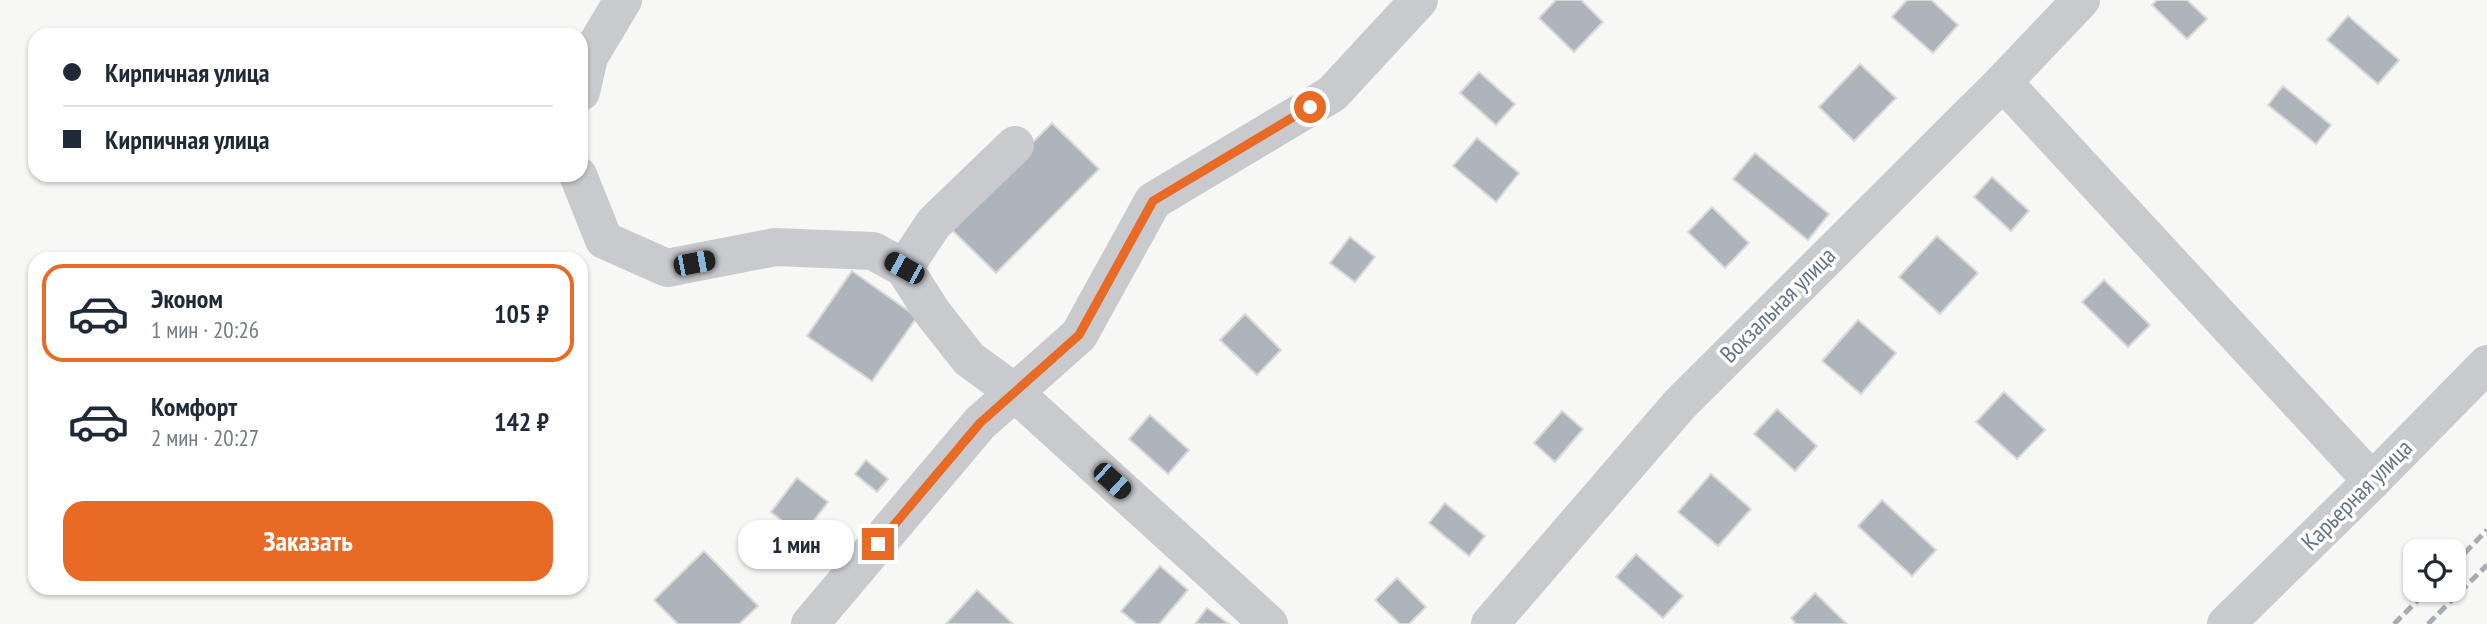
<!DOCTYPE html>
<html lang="ru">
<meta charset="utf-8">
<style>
:root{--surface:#fff;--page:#f2f2f3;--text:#1f2937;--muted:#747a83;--line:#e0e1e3;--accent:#e86a24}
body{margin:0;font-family:"PT Sans Narrow",sans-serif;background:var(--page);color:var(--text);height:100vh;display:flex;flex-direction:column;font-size:26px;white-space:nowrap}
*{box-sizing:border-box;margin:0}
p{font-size:23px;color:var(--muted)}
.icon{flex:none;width:38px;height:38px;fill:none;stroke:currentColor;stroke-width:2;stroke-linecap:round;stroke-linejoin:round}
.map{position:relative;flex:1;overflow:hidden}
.sheet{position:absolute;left:28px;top:252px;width:560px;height:343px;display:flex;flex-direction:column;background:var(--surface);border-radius:21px;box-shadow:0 2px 5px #0004}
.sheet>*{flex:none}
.banner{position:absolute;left:28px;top:28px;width:560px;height:154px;border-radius:21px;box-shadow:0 2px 5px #0004;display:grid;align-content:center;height:154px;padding:0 35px;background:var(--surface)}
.buttons{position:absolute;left:2403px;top:539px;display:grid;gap:14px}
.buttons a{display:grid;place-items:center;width:63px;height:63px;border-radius:14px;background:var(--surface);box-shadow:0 2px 5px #0004;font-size:35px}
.end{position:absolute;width:32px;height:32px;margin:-16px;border:9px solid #e86a24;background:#fff;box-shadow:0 0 0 4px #fff}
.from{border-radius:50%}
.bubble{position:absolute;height:49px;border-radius:21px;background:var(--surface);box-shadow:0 2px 5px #0004;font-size:23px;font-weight:700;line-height:49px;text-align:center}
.car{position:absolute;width:21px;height:42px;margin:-21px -10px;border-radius:9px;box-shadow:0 0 5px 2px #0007;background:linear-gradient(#222 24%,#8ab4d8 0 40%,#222 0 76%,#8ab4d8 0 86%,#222 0)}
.banner b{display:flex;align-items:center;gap:24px;height:66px;font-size:26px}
.banner b+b{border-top:2px solid var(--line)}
.banner i{width:18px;height:18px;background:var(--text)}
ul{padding:12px 0 0;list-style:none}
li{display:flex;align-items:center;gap:21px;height:98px;margin:0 14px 10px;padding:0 21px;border:4px solid transparent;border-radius:21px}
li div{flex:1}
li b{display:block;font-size:26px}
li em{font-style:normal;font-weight:700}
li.current{border-color:var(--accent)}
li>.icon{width:63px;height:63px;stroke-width:1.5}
.button{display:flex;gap:14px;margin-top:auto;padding:14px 35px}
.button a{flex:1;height:80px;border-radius:21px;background:var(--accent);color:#fff;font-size:28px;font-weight:700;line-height:80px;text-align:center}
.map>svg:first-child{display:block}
</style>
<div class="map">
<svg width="2487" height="624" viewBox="0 0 2487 624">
<rect width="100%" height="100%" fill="#f7f8f5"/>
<g fill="#adb4bb" stroke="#d9d9d7" stroke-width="2">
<path d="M1556 0H1581L1603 22 1574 52 1539 18Z"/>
<path d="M1907 0H1931L1958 25 1933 53 1892 17Z"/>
<path d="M2157 0H2187L2207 19 2187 39 2152 5Z"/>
<path d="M2348 16 2399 60 2378 84 2327 40Z"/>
<path d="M1860 64 1896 98 1854 141 1819 107Z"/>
<path d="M1479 72 1515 104 1496 125 1460 93Z"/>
<path d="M2283 86 2331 125 2316 144 2268 105Z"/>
<path d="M1052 123 1099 169 996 273 949 227Z"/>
<path d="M1477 138 1519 173 1496 202 1453 166Z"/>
<path d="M1755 153 1829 214 1808 240 1733 179Z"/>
<path d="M1992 177 2029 211 2011 231 1974 197Z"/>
<path d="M1712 207 1749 243 1725 268 1688 232Z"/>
<path d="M1937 236 1978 273 1940 314 1899 277Z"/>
<path d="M1350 237 1375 257 1355 282 1330 263Z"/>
<path d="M852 271 917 317 872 381 807 336Z"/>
<path d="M2104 280 2150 325 2128 347 2082 302Z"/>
<path d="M1245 314 1281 350 1257 375 1220 340Z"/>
<path d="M1858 320 1896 353 1861 394 1822 361Z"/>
<path d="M2004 392 2045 430 2017 459 1976 422Z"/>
<path d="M1777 409 1817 446 1795 471 1754 434Z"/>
<path d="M1562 411 1583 429 1555 462 1534 443Z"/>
<path d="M1150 415 1189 450 1168 474 1129 439Z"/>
<path d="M866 460 888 479 877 492 855 474Z"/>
<path d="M1711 474 1751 509 1718 546 1678 512Z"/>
<path d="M797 478 828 502 802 536 771 512Z"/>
<path d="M1882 500 1936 550 1912 576 1858 526Z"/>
<path d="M1445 503 1485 536 1469 556 1429 523Z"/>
<path d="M704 551 758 606 739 624H678L654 600Z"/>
<path d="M1636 554 1683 596 1663 618 1616 577Z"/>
<path d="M1160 566 1188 590 1159 624H1137L1121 611Z"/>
<path d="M1397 578 1426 607 1409 624H1400L1375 600Z"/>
<path d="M977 590 1013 624H946Z"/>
<path d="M1815 593 1847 624H1796L1791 618Z"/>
<path d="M1207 608 1229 624H1195Z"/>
</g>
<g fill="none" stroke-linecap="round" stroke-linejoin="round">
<g stroke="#c8cace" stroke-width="38">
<path d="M2003 82 2372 481"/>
<path d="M581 92 589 57 623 0"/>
<path d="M578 175 604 240 667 268 775 247 873 251 904 268 932 312 969 359 1014 392 1269 624"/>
<path d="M904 268 934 223 1015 145"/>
<path d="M810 624 980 423 1079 335 1153 201 1332 94 1419 0"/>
<path d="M1490 624 1680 404 2003 82 2081 0"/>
<path d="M2226 624 2372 481 2487 364"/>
</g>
<g stroke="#a7acb3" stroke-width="5" stroke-dasharray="10 5" stroke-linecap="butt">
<path d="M2454 564 2487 530"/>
<path d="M2394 624 2428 590"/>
<path d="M2428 624 2487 565"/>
</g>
</g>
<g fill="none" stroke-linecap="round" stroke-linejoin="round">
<path stroke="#e86a24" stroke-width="9" d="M878 544 980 423 1079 335 1153 201 1310 107"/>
</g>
<g text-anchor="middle" stroke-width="7" stroke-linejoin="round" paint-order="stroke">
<g font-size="24" fill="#667487" stroke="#fff">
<text transform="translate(1778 305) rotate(-45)" y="8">Вокзальная улица</text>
<text transform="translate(2357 495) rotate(-45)" y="8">Карьерная улица</text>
</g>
</g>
</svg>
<div class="buttons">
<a><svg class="icon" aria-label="locate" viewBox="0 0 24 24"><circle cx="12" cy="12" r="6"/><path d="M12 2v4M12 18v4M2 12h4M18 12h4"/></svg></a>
</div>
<i class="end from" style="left:1310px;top:107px"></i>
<i class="end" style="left:878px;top:544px"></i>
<div class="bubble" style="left:738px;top:520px;width:116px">1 мин</div>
<i class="car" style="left:694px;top:263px;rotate:79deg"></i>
<i class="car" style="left:904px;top:268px;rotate:299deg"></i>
<i class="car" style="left:1112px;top:481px;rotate:132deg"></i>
<div class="banner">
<b><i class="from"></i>Кирпичная улица</b>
<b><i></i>Кирпичная улица</b>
</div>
<section class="sheet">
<ul>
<li class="current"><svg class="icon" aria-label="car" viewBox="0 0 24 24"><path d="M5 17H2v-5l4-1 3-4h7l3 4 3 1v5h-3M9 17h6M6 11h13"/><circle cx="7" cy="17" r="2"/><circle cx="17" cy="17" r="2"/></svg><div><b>Эконом</b><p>1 мин · 20:26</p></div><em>105 ₽</em></li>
<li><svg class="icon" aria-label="car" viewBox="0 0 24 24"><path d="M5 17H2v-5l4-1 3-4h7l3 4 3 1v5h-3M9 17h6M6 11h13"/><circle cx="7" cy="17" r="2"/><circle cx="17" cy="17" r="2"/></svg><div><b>Комфорт</b><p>2 мин · 20:27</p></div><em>142 ₽</em></li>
</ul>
<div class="button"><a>Заказать</a></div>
</section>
</div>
